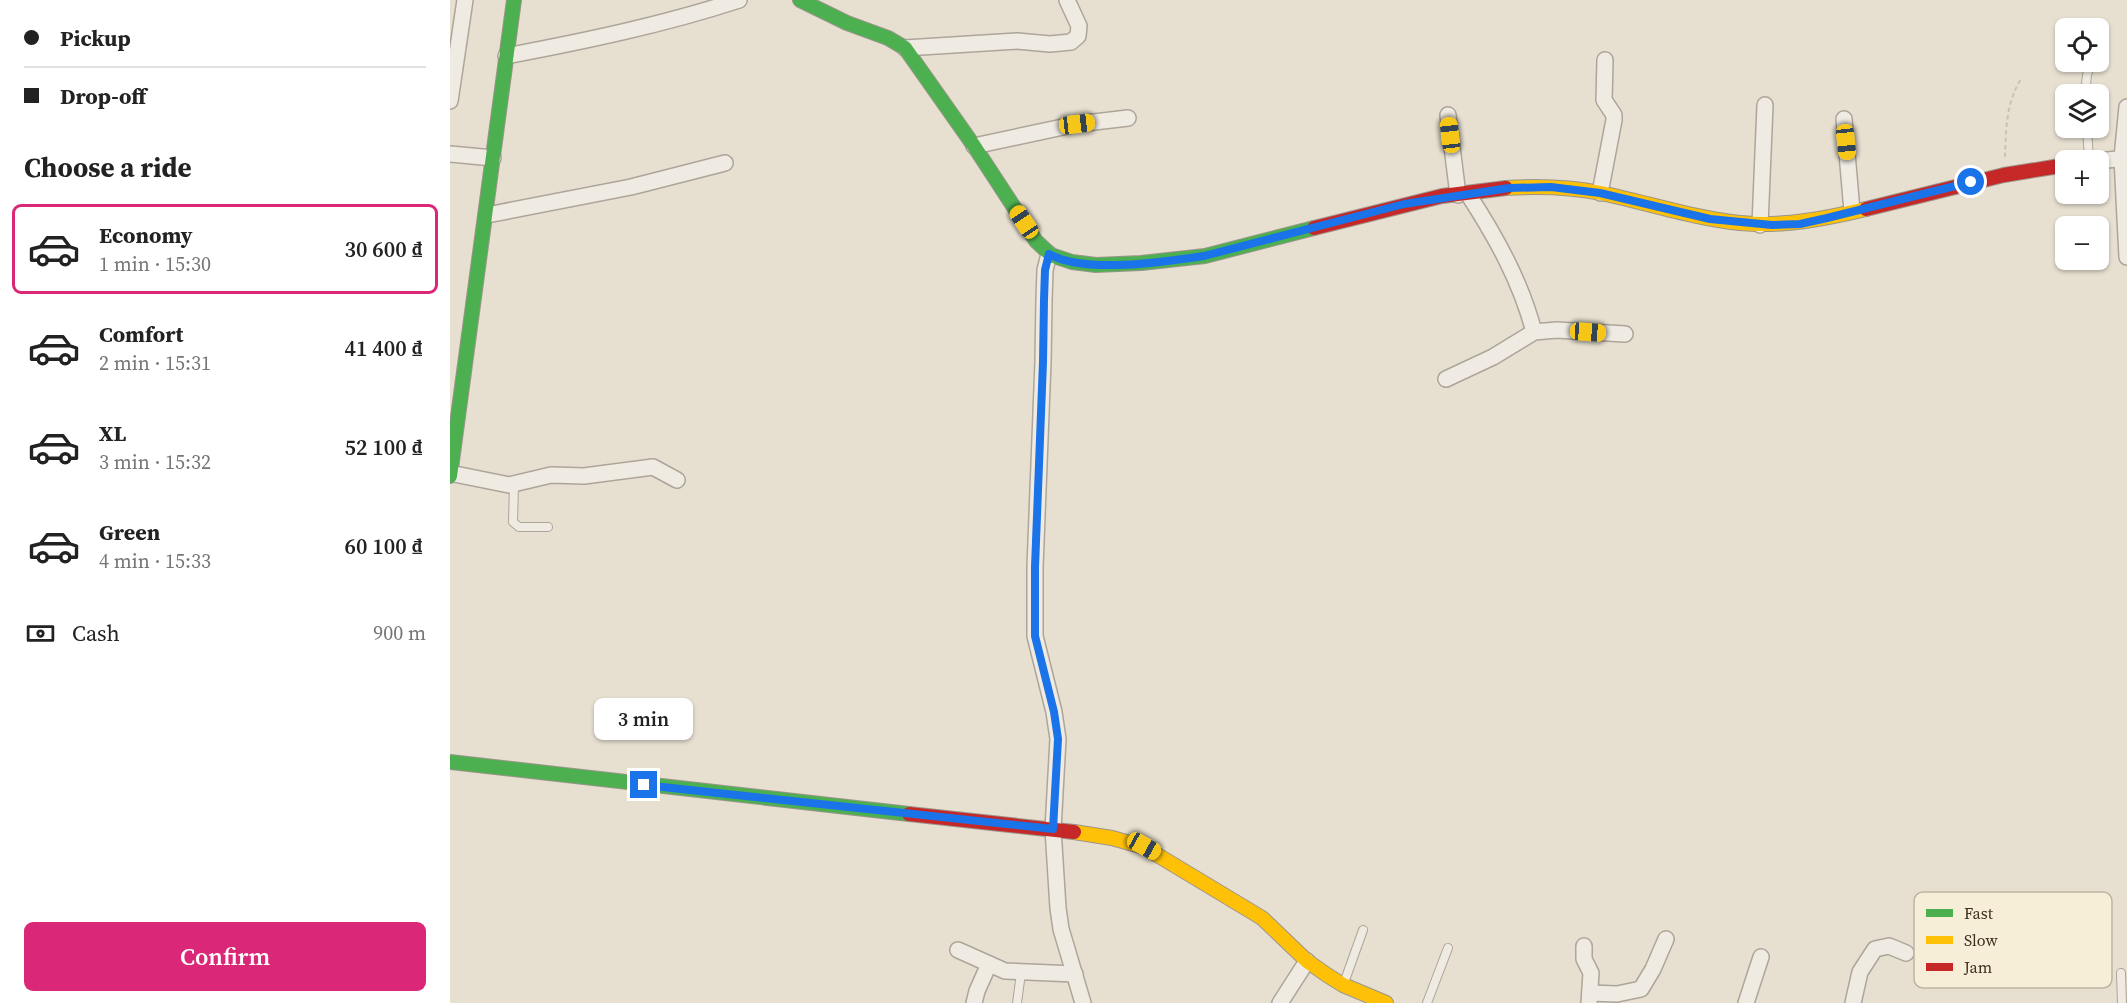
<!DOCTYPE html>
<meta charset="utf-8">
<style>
:root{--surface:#fff;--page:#f2f2f2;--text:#222;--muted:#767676;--line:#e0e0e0;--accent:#db2777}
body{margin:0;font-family:"Source Serif 4",serif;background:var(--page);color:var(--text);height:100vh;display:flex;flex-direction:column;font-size:22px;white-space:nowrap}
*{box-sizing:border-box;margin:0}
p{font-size:20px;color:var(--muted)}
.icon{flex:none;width:33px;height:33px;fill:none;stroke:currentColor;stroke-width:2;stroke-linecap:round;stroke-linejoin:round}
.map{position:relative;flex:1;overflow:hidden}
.sheet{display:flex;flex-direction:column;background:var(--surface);width:450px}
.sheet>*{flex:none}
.hud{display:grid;align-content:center;height:132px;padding:0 24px;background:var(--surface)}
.buttons{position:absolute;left:1605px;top:18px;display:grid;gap:12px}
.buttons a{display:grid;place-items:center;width:54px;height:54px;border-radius:9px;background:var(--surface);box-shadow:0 2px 4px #0004;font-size:30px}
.end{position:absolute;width:27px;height:27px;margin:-14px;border:8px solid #1a73e8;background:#fff;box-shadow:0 0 0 3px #fff}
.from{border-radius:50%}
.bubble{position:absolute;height:42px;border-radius:9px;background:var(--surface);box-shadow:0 2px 4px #0004;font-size:20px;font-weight:600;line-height:42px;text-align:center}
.car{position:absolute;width:18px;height:36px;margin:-18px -9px;border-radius:8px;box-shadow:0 0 4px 2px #0007;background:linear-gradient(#f5c518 24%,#345 0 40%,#f5c518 0 76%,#345 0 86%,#f5c518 0)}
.hud b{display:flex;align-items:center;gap:21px;height:57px;font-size:22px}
.hud b+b{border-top:2px solid var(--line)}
.hud i{width:15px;height:15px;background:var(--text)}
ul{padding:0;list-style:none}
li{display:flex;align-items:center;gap:18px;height:90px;margin:0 12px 9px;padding:0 12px;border:3px solid transparent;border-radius:9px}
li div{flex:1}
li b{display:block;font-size:22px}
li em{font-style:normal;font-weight:600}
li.selected{border-color:var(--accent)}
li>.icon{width:54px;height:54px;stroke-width:1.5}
h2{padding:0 24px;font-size:27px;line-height:72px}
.pay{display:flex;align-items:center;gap:15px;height:66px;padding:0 24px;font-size:22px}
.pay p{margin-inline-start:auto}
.primary-button{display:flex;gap:12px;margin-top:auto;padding:12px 24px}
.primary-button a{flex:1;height:69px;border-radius:9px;background:var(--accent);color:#fff;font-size:24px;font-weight:600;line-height:69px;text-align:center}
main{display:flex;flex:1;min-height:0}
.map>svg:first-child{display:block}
</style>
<main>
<section class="sheet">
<div class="hud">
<b><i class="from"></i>Pickup</b>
<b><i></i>Drop-off</b>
</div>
<h2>Choose a ride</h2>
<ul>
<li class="selected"><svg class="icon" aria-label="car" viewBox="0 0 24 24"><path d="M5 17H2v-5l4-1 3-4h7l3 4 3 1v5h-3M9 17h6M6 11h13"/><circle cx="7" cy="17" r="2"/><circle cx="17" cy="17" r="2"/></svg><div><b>Economy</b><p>1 min · 15:30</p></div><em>30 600 ₫</em></li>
<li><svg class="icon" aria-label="car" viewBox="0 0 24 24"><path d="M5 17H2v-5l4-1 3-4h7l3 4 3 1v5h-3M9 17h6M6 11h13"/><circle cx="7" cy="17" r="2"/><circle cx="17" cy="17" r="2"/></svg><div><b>Comfort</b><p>2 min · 15:31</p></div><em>41 400 ₫</em></li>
<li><svg class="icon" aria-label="car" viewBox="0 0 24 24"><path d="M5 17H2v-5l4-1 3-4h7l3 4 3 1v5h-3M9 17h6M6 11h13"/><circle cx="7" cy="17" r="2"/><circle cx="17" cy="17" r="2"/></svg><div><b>XL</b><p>3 min · 15:32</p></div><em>52 100 ₫</em></li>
<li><svg class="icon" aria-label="car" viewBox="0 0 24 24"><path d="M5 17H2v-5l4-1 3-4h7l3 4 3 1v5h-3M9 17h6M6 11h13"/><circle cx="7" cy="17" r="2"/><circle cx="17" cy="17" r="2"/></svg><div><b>Green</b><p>4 min · 15:33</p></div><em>60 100 ₫</em></li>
</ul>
<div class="pay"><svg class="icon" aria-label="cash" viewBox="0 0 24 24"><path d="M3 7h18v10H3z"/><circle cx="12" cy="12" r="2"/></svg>Cash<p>900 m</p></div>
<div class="primary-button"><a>Confirm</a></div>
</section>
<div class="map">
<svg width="1677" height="1003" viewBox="0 0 1677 1003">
<rect width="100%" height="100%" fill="#e7e0d1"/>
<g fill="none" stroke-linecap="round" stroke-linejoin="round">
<defs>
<g id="lane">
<path d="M1635 94 1637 75 1641 62"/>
<path d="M1637 128 1639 160"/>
<path d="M64 485 63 522 69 527H98"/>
<path d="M1671 973 1672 1003"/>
<path d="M894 983 913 930"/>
<path d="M567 1003 571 973"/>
<path d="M977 1003 998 948"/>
</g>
<g id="street">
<path d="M455 48 567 41 600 44 621 42 628 36 629 26 617 0"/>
<path d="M56 56C135 41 212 25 289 0"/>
<path d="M0 101 15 0"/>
<path d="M1677 107 1672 158 1677 257"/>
<path d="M998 115 1008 195"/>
<path d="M1394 119 1402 211"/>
<path d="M524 146 627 124 678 118"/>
<path d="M0 154 43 158"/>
<path d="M1648 161 1677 158"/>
<path d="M1150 193 1164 120V115L1154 100 1155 60"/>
<path d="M1018 194C1046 237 1071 282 1084 332"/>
<path d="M37 215 181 187 275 163"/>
<path d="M1310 225 1315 105"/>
<path d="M599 254 595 270 594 300 593 362 585 567V636L604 712 608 739 603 829 608 908 611 929 633 1003"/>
<path d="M996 379 1043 357 1084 332 1107 330 1175 334"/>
<path d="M0 473 59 485 101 475 134 476 203 467 227 480"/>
<path d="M1134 946V959L1141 973 1139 1003"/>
<path d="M508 950 555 971 625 974"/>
<path d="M1140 993 1167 994 1191 989 1203 969 1216 939"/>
<path d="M524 1003 527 991 539 964"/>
<path d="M830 1003 857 961"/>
<path d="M1296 1003 1311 957"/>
<path d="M1403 1003 1410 972 1425 949 1439 946 1456 953"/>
</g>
<g id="fast">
<path d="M350 0 397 23 438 38 455 48 524 146 586 241 601 255 622 262 646 265 691 263 755 256 864 228"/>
<path d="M0 476 64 0"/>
<path d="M0 762 459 814"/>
</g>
<g id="slow">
<path d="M1056 188C1088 186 1120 187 1151 193 1198 203 1243 218 1290 223 1333 227 1374 219 1416 209"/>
<path d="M624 832 662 838 694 847 812 918 857 961 877 975 893 985 936 1003"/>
</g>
<g id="jam">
<path d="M1416 209 1554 175 1616 165"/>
<path d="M864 228 992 196 1056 188"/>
<path d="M459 814 624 832"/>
</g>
</defs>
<use href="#lane" stroke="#ada599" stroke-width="10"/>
<use href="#street" stroke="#ada599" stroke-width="18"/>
<use href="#fast" stroke="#9c958a" stroke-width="16"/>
<use href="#slow" stroke="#9c958a" stroke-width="16"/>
<use href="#jam" stroke="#9c958a" stroke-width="16"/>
<path stroke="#c8c2b9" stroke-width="2" stroke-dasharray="4.5 3" stroke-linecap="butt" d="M1555 157C1556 129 1556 103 1571 79"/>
<use href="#lane" stroke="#efebe3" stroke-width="8"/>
<use href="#street" stroke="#efebe3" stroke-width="15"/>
<use href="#fast" stroke="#4caf50" stroke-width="14"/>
<use href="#slow" stroke="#ffc107" stroke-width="14"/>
<use href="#jam" stroke="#c62828" stroke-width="14"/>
</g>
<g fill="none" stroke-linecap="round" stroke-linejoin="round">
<path stroke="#1a73e8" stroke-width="8" d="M194 785 603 829 608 739 604 712 585 636V567L593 362 594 300 595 270 599 254C634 274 714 262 754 256L954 204 1059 188 1101 187 1150 193 1260 219 1322 225 1350 224 1377 218 1521 182"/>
</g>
<rect x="1464" y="892" width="198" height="96" rx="9" fill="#f7eed8" stroke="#bfb4a1" stroke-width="1.5"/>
<rect x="1476" y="909" width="27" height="8" fill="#4caf50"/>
<rect x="1476" y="936" width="27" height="8" fill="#ffc107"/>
<rect x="1476" y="963" width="27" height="8" fill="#c62828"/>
<g font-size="16" fill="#3d2e20">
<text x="1514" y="919">Fast</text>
<text x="1514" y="946">Slow</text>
<text x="1514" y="973">Jam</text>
</g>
</svg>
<div class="buttons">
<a><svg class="icon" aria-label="locate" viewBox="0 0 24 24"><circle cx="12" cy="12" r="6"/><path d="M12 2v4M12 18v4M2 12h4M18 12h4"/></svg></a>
<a><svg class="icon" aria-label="layers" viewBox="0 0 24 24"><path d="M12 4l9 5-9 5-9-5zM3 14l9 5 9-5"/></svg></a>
<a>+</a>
<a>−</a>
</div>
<i class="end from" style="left:1521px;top:182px"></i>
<i class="end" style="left:194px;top:785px"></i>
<div class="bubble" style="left:144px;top:698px;width:99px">3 min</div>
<i class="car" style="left:627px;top:124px;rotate:83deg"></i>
<i class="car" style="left:1000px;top:135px;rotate:353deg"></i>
<i class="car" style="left:1396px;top:142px;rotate:174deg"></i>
<i class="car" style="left:574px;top:222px;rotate:326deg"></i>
<i class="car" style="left:1138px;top:332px;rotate:94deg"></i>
<i class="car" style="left:694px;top:846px;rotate:119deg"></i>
</div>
</main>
